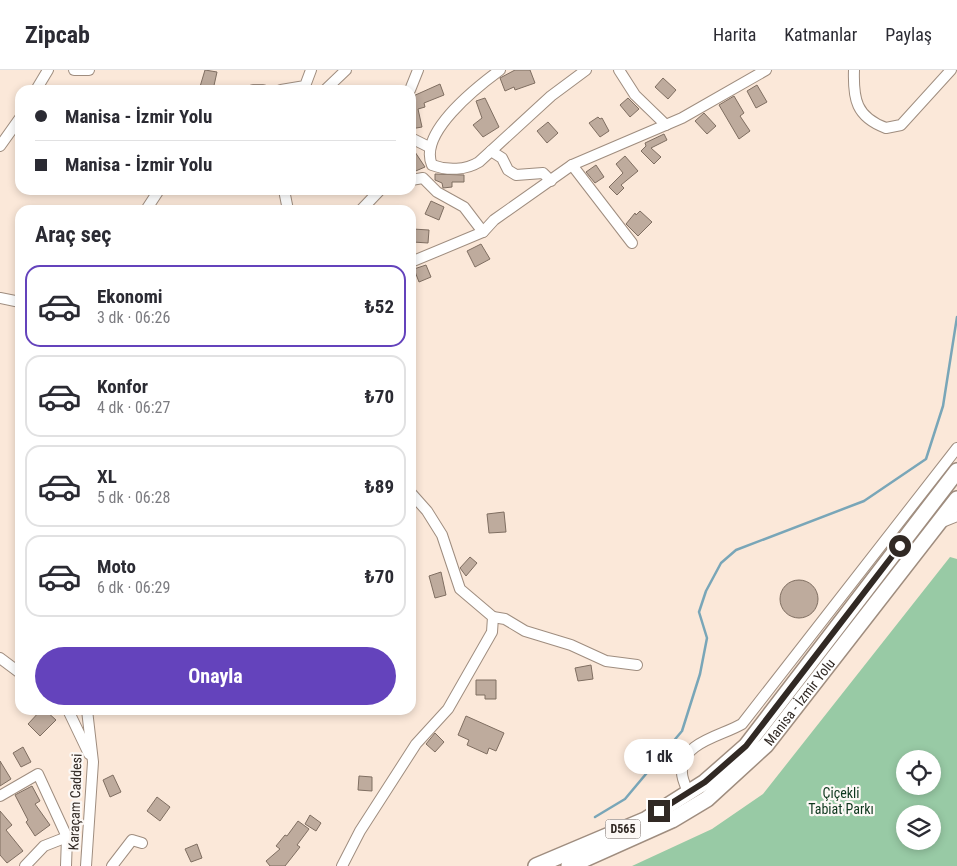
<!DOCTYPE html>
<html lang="tr">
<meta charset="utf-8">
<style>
:root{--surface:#fff;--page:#f2f2f3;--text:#2b2b33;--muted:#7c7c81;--line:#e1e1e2;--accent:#6443bc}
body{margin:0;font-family:"Roboto Condensed",sans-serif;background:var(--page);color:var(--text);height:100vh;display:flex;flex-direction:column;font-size:19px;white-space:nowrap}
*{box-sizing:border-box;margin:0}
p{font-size:16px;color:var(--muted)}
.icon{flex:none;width:28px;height:28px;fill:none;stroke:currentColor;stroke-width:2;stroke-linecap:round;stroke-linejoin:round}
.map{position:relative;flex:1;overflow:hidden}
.side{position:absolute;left:15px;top:135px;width:401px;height:510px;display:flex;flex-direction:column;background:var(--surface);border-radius:15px;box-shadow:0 2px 8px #0003}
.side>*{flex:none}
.banner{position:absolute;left:15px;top:15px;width:401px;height:110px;border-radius:15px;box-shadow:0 2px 8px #0003;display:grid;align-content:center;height:110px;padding:0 20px;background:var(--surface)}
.tools{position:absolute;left:896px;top:680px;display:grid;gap:10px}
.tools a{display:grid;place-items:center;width:45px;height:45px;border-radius:50%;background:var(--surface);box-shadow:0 2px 8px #0003;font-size:25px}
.end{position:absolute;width:22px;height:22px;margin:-11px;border:6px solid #312924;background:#fff;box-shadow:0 0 0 2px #fff}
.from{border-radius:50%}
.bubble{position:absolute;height:35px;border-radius:18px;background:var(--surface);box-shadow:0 2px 8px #0003;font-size:16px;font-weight:700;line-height:35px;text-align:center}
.banner b{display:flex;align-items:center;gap:18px;height:48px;font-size:19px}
.banner b+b{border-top:1px solid var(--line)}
.banner i{width:12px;height:12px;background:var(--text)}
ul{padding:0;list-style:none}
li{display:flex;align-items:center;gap:15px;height:82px;margin:0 10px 8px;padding:0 10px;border:2px solid var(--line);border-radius:15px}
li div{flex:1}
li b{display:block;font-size:19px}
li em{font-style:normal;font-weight:700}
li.selected{border-color:var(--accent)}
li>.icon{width:45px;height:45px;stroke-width:1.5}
h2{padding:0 20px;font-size:22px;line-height:60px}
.button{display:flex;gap:10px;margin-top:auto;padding:10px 20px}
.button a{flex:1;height:58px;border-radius:30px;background:var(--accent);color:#fff;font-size:20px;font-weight:700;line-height:58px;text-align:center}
header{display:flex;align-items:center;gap:30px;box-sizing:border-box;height:70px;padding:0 25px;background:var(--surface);border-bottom:1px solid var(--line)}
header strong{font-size:24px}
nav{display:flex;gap:28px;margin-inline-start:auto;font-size:18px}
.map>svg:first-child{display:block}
</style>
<header>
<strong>Zipcab</strong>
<nav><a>Harita</a><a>Katmanlar</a><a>Paylaş</a></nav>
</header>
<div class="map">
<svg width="957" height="796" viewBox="0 0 957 796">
<rect width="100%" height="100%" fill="#fbe8d9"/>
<path fill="#98caa5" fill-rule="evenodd" d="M950 487 957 489V796H632L712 759 763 724ZM905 689H932V716H905ZM905 744H932V771H905Z"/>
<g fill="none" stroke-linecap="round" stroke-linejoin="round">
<path stroke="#79a6b8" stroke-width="2.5" d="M595 747 625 729 682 661 700 604 707 568 699 542 706 521 721 493 736 480 864 431 926 389 943 336 957 247"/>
</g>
<g fill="#beab9d" stroke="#7f6e61">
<path d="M205 0 217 2 213 20H199Z"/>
<path d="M515 0H530L535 13 515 20 514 17 505 21 500 8Z"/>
<path d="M663 8 676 20 668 29 655 17Z"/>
<path d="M440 14 444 25 424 33 425 37 418 39 422 57 411 59V27Z"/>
<path d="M757 15 767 32 756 38 747 21Z"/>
<path d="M734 26 744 43 740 46 750 61 739 69 719 35Z"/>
<path d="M485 28 499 57 483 67 473 55 482 48 476 31Z"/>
<path d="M628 28 639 39 630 47 620 35Z"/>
<path d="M704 43 716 56 707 64 695 51Z"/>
<path d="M598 47 600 49 602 48 609 61 600 67 589 53Z"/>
<path d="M548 52 558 63 547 73 537 61Z"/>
<path d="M664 64 667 70 651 78 661 87 654 94 641 81 646 76 645 73Z"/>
<path d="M411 76 425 97 411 103Z"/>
<path d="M625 86 638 101 621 115 624 118 617 125 609 117 623 103 616 94Z"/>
<path d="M596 95 604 107 595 113 586 102Z"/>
<path d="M435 104 464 105V112H452V117L443 118 442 113 435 110Z"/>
<path d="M431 131 444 137 439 150 425 144Z"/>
<path d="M640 141 652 152 638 166 626 154 635 143 636 145Z"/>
<path d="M413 159 429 160 428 173 413 172Z"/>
<path d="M481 174 490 189 475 197 467 181Z"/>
<path d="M426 195 431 207 419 212 414 199Z"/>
<path d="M504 442 506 462 489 463 487 444Z"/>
<path d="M470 487 477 493 466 506 460 498Z"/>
<path d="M441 502 446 525 435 528 429 506Z"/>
<circle cx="799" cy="529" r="19"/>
<path d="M591 595 593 609 578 611 575 598Z"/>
<path d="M476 610H496V629H485V625H476Z"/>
<path d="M41 640H45L56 650 40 666 28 654Z"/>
<path d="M466 646 504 663 496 681 489 678 487 684 467 675 469 670 458 665Z"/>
<path d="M435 663 444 672 435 682 426 674Z"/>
<path d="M23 677 31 692 21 697 13 683Z"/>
<path d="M0 691 11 709 0 716Z"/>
<path d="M113 705 121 722 110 727 103 710Z"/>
<path d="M359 706 372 707V721L358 720Z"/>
<path d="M32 716 40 731 35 734 50 755 35 766 26 752 28 750 15 725Z"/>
<path d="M157 727 170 737 160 751 147 741Z"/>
<path d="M0 741 12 755 6 760 23 781 7 793 0 785Z"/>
<path d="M310 745 321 753 316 761 305 754Z"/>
<path d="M298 751 309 759 297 775 300 777 285 796H270L266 791 280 779 276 776 285 765 287 766Z"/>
<path d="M197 774 202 788 191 792 185 779Z"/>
</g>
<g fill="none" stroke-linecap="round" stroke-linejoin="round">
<defs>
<g id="minor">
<path d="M74 0H89"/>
<path d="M500 0C477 17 418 63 432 95 448 101 466 100 479 92L551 26 586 0"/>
<path d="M619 0 635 25 666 55"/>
<path d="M854 0C853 29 856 47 886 58L901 55 951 0"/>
<path d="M36 20 48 0"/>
<path d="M253 20H263"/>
<path d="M281 20 305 16 311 0"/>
<path d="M325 20 346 0"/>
<path d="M410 20 418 0"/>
<path d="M411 68 429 77"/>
<path d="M0 76 20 48"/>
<path d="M491 81 502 88 508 100 516 105 543 103 551 111"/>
<path d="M572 95 632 173"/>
<path d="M411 110 423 108 437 122 464 137 483 162"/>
<path d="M284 120 288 140"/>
<path d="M146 140 159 120"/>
<path d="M361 140 380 120"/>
<path d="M411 192 483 162 494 150 572 95 682 48 766 0"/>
<path d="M0 228 20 232"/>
<path d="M940 453 957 446"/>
<path d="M493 547 505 549 525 561 571 575 606 591 637 595"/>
<path d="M0 588 20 603"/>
<path d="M68 640 89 684"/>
<path d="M688 722C686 717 682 709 682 703 680 672 722 666 742 654L957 378"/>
<path d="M0 726 38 704 67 767 66 796"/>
<path d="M25 796 44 776 67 767"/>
<path d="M86 796 93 692 87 640"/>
<path d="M112 796 132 770 142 773"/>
<path d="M342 796 360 761 416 674 448 639 492 562 493 547 460 519 442 465 427 441 411 423"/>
</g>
<g id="highway">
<path d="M536 796 645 750 705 712 746 676 957 401"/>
<path id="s1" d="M569 796 672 750 707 729 766 675 957 429"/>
</g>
</defs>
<use href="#minor" stroke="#9f8d7f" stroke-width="12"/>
<use href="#highway" stroke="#9f8d7f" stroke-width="18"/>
<use href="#minor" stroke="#fff" stroke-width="10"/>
<use href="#highway" stroke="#fff" stroke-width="15"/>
</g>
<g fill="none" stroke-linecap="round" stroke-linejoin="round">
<path stroke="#312924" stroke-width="6" d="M659 741 705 712 746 676 900 476"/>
</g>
<g text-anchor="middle" stroke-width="4.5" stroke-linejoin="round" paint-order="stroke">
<rect fill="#fcf8f5" stroke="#6e6763" stroke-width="1" x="605.5" y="749.5" width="35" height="19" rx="4"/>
<g font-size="12" font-weight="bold" fill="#312924">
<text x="623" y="763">D565</text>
</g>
<g font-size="14" fill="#312924" stroke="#fcf8f5">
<text dy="5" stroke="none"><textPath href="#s1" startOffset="288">Manisa - İzmir Yolu</textPath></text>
<text transform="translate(75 732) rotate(-88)" y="5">Karaçam Caddesi</text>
</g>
<g font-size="14" fill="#0d371d" stroke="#fcf8f5">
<text x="841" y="728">Çiçekli<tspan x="841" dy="16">Tabiat Parkı</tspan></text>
</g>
</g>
</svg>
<div class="tools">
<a><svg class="icon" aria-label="locate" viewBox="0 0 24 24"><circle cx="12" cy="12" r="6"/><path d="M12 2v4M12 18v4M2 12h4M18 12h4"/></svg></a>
<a><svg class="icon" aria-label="layers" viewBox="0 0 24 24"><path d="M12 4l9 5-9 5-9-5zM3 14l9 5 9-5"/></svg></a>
</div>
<i class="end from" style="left:900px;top:476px"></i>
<i class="end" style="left:659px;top:741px"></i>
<div class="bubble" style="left:624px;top:669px;width:70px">1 dk</div>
<div class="banner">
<b><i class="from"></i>Manisa - İzmir Yolu</b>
<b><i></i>Manisa - İzmir Yolu</b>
</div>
<section class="side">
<h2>Araç seç</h2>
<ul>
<li class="selected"><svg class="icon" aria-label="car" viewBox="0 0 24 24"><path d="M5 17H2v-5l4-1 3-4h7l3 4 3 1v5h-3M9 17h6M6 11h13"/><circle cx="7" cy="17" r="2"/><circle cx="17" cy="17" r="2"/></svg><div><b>Ekonomi</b><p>3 dk · 06:26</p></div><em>₺52</em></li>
<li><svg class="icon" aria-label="car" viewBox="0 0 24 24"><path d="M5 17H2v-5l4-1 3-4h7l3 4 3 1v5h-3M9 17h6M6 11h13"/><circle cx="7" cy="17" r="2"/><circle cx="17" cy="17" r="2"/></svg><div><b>Konfor</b><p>4 dk · 06:27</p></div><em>₺70</em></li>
<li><svg class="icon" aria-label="car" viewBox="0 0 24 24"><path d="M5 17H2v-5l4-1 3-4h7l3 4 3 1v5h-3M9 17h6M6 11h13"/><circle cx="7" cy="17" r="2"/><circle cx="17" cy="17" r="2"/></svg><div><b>XL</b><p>5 dk · 06:28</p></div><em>₺89</em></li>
<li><svg class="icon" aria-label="car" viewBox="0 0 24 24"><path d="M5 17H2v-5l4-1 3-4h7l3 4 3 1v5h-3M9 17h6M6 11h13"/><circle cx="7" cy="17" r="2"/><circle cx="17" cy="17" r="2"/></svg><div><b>Moto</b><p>6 dk · 06:29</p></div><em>₺70</em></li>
</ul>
<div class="button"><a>Onayla</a></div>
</section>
</div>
